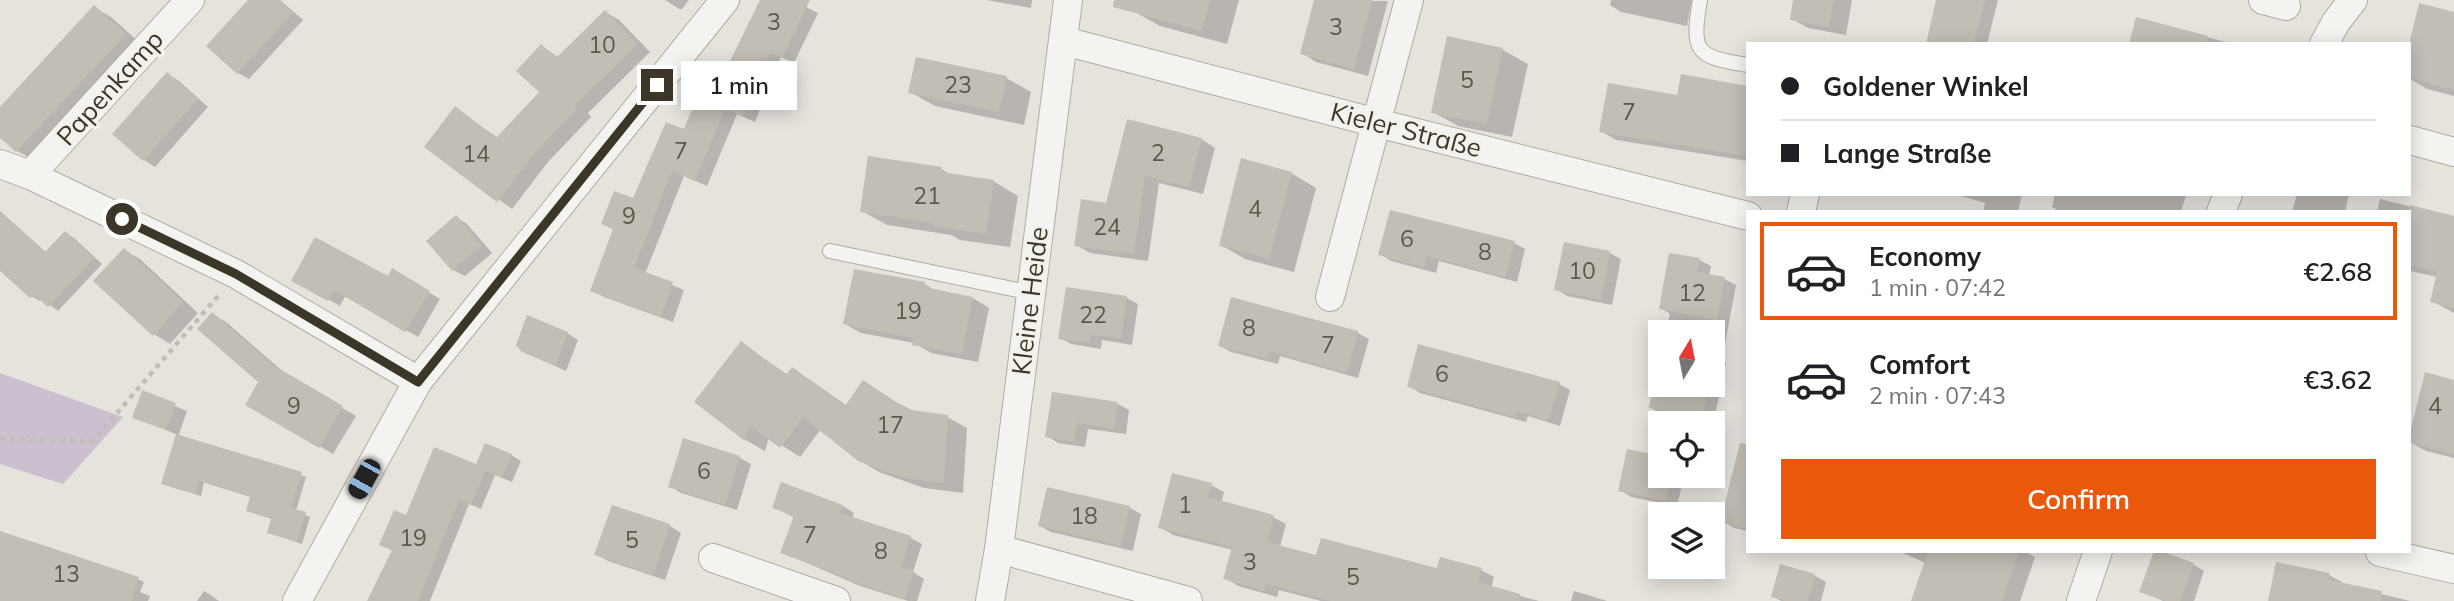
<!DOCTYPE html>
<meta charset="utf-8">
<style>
:root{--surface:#fff;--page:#f6f6f6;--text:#202124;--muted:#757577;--line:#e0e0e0;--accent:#ea580c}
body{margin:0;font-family:Mulish,sans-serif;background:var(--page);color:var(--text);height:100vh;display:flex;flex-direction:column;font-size:26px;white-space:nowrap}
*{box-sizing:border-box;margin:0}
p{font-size:23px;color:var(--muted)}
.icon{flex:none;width:38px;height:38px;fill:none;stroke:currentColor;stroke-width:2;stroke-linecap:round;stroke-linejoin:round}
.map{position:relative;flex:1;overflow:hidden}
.panel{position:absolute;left:1746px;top:210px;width:665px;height:343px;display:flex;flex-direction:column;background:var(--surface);border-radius:0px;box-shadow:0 4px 18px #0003}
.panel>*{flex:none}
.hud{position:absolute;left:1746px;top:42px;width:665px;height:154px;border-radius:0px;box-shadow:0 4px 18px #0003;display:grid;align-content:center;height:154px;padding:0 35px;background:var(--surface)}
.needle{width:46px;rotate:10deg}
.controls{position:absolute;left:1648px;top:320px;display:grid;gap:14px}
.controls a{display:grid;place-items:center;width:77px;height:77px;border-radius:0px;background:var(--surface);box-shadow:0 4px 18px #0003;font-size:35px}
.end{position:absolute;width:32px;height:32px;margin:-16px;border:9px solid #3b3628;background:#fff;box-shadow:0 0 0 4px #fff}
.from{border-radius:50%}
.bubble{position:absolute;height:49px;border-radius:0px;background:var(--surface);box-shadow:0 4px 18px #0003;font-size:23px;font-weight:600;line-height:49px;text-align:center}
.car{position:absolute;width:21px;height:42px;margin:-21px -10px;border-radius:9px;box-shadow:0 0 5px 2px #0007;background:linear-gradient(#222 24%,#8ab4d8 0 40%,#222 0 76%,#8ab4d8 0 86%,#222 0)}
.hud b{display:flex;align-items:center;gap:24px;height:66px;font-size:26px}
.hud b+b{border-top:2px solid var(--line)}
.hud i{width:18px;height:18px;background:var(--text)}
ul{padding:12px 0 0;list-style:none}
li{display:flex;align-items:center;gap:21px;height:98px;margin:0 14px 10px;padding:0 21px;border:4px solid transparent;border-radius:0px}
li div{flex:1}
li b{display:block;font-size:26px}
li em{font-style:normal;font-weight:600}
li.on{border-color:var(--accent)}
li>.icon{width:63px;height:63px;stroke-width:1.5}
.button{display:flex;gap:14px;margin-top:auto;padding:14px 35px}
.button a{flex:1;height:80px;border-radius:0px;background:var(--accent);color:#fff;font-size:28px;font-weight:600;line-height:80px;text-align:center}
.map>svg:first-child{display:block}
</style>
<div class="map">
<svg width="2454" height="601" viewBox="0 0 2454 601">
<rect width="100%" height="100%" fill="#e6e3dd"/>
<path fill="#ccbfcf" d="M0 373 123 417 63 484 0 464Z"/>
<g fill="#0003">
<path d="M250 0H280L303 20 249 79 238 73Z"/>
<path d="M665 0H689L681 10Z"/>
<path d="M762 0H792L818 13 794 63 781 57 755 122 737 114 707 186 684 176 645 274 684 290 673 322 604 297 592 291 614 230 603 223 634 201 685 131 728 69Z"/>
<path d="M986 0H1032L1031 8Z"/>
<path d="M1139 0H1239L1227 44 1160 26 1135 12Z"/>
<path d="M1316 0 1388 1 1368 76 1316 62 1302 53Z"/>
<path d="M1611 0H1692L1687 26 1621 12 1610 5Z"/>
<path d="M1795 0H1852L1846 35 1808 28 1792 19Z"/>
<path d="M1939 0H1998L1987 44H1928Z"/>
<path d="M2421 5 2454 14V96L2427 89 2410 79V46Z"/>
<path d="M95 8 111 17 141 44 34 160 17 151 0 135V110Z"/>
<path d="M605 12 619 20 650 52 588 113 591 117 548 162 512 209 426 146 455 108 498 138 542 92V46L559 58Z"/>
<path d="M2137 19 2230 43 2231 44H2131Z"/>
<path d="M1449 38 1503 50 1528 64 1512 137 1458 126 1433 112Z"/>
<path d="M168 74 179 81 208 107 155 167 144 160Z"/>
<path d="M1682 76 1748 87V161L1616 140 1601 131 1679 97Z"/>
<path d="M1006 78 1031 92 1024 125 935 106 910 92Z"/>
<path d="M1129 121 1201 139 1215 148 1203 194 1159 183 1148 261 1090 253 1076 245 1107 205Z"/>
<path d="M941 169 952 175 993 181 1018 196 1010 247 960 240 951 235 887 225 862 211Z"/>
<path d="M1291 173 1316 188 1294 272 1245 259 1221 245Z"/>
<path d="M1954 194H2022L2018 212H1983L1985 203Z"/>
<path d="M2055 194H2184L2186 195 2181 212H2061L2052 207Z"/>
<path d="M2297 194H2349L2345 212H2292Z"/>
<path d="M2380 199 2454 217V313L2432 301 2437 277 2410 271V212H2377Z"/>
<path d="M0 211 47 253 66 233 74 238 102 264 58 311 42 299 40 301 31 296 0 268Z"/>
<path d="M456 217 467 224 492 253 465 276 453 270Z"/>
<path d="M1514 243 1525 249 1517 282 1439 261 1436 273 1391 261 1380 254Z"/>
<path d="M124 250 140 259 198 313 170 344 154 334Z"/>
<path d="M1610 253 1621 259 1612 305 1567 296 1556 289Z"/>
<path d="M1699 260 1711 266 1709 276 1724 279 1736 285 1722 360 1726 363 1713 425 1662 414 1651 408 1661 358V385H1713V332H1666L1670 314 1661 308Z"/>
<path d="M393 271 440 299 418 337 346 295 340 306 294 280 388 279Z"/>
<path d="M924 284 936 291 973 298 989 308 978 362 931 353 914 343 861 333 845 324Z"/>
<path d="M1067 289 1127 298 1138 304 1132 345 1102 340 1101 349 1071 344 1060 338Z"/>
<path d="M1232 299 1358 333 1369 339 1358 378 1280 356 1278 364 1231 352 1220 346Z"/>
<path d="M212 314 226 322 287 375 356 416 333 454 247 404 260 382Z"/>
<path d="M567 333 578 340 566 371 523 351Z"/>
<path d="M741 343 788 375 792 370 812 381 847 406 947 417 967 428 963 493 924 488 879 472 859 460 821 429 800 457 769 437 765 451 746 440 696 402Z"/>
<path d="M2426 375 2454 382V458L2426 451 2410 442Z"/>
<path d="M1559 384 1570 390 1560 426 1528 416 1526 422 1420 393 1409 386Z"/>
<path d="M143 393 187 411 178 437 306 477 296 511 310 517 302 544 269 533 273 519 252 497 204 482 201 496 168 486 178 435 134 417Z"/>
<path d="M1118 404 1129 410 1126 434 1088 429 1085 447 1058 443 1047 436Z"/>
<path d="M684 440 740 458 751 464 737 510 681 493 670 486Z"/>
<path d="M511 455 521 461 512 482 495 475 481 509 469 504 430 601H369L393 551 382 544 407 517 477 466Z"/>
<path d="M1661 476H1684L1677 506 1631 497 1620 490Z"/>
<path d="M1732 482 1748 486V531L1734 528 1722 521Z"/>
<path d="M782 484 843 506 854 513 852 519 911 538 922 544 913 572 924 579 917 601H908L860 586 782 552 795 518 774 507Z"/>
<path d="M1211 485 1224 492 1221 503 1273 517 1286 524 1280 547 1318 557 1438 570H1481L1494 577 1491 588 1539 601H1321L1279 590 1277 597 1238 586 1226 578 1233 550 1173 535 1160 527Z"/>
<path d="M1048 489 1130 508 1141 514 1133 551 1051 532 1040 526Z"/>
<path d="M613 507 670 526 681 533 665 580 608 561 596 554Z"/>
<path d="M0 535 138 579 144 582 140 592 150 596 148 601H0Z"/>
<path d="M1898 551H2024L2035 557 2020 601H1913L1926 563Z"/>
<path d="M2193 564 2204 571 2194 601H2163L2142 591Z"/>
<path d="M1814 575 1826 582 1821 601H1781L1773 596Z"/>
<path d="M2329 575 2349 586 2410 601H2270Z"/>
<path d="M204 591 209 594 219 601H197Z"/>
<path d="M1574 591 1604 600 1607 601H1571Z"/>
</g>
<g fill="#c2beb5">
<path d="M248 0H279L293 13 237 74 206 46Z"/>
<path d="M760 0H810L782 58 770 52 743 116 725 109 695 181 672 171 634 268 673 282 661 317 590 291 613 229 601 224 614 191 633 198 666 122 684 129 712 61 727 67Z"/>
<path d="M1114 0H1210L1202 31 1113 7Z"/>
<path d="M1314 0H1372L1354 69 1300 54Z"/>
<path d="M1793 0H1834L1829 27 1790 20Z"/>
<path d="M1936 0H1985L1974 44H1926Z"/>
<path d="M2419 3 2454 12V90L2410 78V40Z"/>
<path d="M94 5 126 34 16 152 0 138V107Z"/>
<path d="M605 10 638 44 575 105 578 108 534 154 497 202 424 147 455 106 496 138 539 92 516 71 541 44 556 58Z"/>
<path d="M2136 17 2208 36 2207 44H2129Z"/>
<path d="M1447 36 1503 48 1487 124 1431 113Z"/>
<path d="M916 57 1007 76 999 112 908 93Z"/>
<path d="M167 72 198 99 143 161 112 134Z"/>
<path d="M1681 74 1748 86V156L1599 132 1608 83 1677 95Z"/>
<path d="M1127 119 1202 138 1189 187 1145 176 1134 254 1074 246 1081 199 1106 203Z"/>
<path d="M868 156 942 167 941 172 994 180 986 234 933 226 934 223 860 212Z"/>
<path d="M1241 158 1292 172 1269 259 1219 246Z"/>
<path d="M2410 205 2454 216V308L2430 302 2437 272 2410 265Z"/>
<path d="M1390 210 1515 241 1505 277 1427 256 1424 267 1378 255Z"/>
<path d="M0 212 45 252 65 231 94 258 48 307 34 294 30 298 0 271Z"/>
<path d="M456 215 482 246 452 271 426 241Z"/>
<path d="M315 237 388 276 392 268 430 291 405 332 334 290 328 301 291 281Z"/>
<path d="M1564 242 1610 251 1601 300 1554 290Z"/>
<path d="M124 248 183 302 153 336 93 281Z"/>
<path d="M1669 253 1700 258 1697 272 1725 277 1717 320 1659 309Z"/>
<path d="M854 269 925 282 924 287 973 297 962 354 912 345 914 338 843 324Z"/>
<path d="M1066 287 1127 296 1121 339 1091 334 1090 343 1058 339Z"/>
<path d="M1231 297 1358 331 1347 373 1269 351 1267 359 1218 346Z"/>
<path d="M212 312 273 365 343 406 319 448 245 405 258 382 197 329Z"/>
<path d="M527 315 568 332 555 366 522 352 516 345Z"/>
<path d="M741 341 786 375 792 367 845 406 863 380 896 402 912 410 948 415 944 483 903 478 858 461 803 417 780 448 750 425 745 441 694 402Z"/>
<path d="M1418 344 1560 382 1548 421 1517 411 1515 417 1407 387Z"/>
<path d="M2425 372 2454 380V454L2410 443V433Z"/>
<path d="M1653 385H1709L1702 419 1649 408Z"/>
<path d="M142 390 176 403 166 430 132 418Z"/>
<path d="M1052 392 1118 402 1114 429 1077 423 1074 442 1045 437Z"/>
<path d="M176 434 302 472 291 508 306 512 297 542 267 533 271 519 246 511 250 497 199 481 195 494 161 484Z"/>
<path d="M683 438 740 456 725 505 668 487Z"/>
<path d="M485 443 512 454 502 478 485 471 471 505 459 500 418 601H367L392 550 379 545 394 510 406 515 434 447 476 464Z"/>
<path d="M1740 443 1748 444V529L1720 522Z"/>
<path d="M1627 449 1661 456V476H1671L1666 501 1618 491Z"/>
<path d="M1172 473 1212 483 1208 497 1274 515 1267 542 1316 555 1321 538 1437 568 1440 557 1482 568 1478 582 1520 594V601H1331L1266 584 1264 591 1223 579 1232 547 1158 528Z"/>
<path d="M781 482 843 505 840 513 911 536 901 567 914 571 905 599 847 580 848 578 780 553 794 516 772 508Z"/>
<path d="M1047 487 1130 506 1121 546 1038 526Z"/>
<path d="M612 505 670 524 653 575 594 555Z"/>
<path d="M0 531 139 577 131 601H0Z"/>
<path d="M1928 551H2019L2002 601H1911Z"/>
<path d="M2154 551H2161L2194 563 2180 601H2166L2139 592Z"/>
<path d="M2276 562 2330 573 2329 580 2382 591 2381 601H2268Z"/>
<path d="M1780 564 1815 574 1808 601H1786L1771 597Z"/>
</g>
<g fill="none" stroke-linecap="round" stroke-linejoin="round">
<defs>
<g id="lane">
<path d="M1700 0C1691 53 1696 57 1748 65"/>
<path d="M830 251 1032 293"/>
</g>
<g id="street">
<path d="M2263 0 2286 6"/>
<path d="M1064 41 1377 123 1748 216"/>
<path d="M2324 44 2336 22 2353 0"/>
<path d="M2410 140 2454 152"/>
<path d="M0 164 30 175 236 274 418 381"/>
<path d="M30 175 190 0"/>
<path d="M1801 212 1805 194"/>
<path d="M2221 212 2228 194"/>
<path d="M1330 297 1409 0"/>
<path d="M999 549 1188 601"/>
<path d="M2380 552 2454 569"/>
<path d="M713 558 836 601"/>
<path d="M297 601 418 381 725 0"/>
<path d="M990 601 999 549 1068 0"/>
<path d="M2081 601 2098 551"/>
</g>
</defs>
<use href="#lane" stroke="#afaca3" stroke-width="16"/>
<use href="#street" stroke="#afaca3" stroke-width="30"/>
<path stroke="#c0beb7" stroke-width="4.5" stroke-dasharray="5 5" stroke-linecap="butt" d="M0 439 92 442 218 296"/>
<use href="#lane" stroke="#f4f3ef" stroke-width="14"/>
<use href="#street" stroke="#f4f3ef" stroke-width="28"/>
</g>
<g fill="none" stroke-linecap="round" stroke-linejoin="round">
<path stroke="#3b3628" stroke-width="9" d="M122 219 236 274 418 382 657 85"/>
</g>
<g text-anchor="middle" stroke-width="7" stroke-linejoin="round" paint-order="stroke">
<g font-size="23" fill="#5d584b">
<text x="774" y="30">3</text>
<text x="1336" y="35">3</text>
<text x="602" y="53">10</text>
<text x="1467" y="88">5</text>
<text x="958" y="93">23</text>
<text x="1629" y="120">7</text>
<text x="681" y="159">7</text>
<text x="1158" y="161">2</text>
<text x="476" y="162">14</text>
<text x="927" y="204">21</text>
<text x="1255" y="217">4</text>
<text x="629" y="224">9</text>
<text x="1107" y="235">24</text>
<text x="1407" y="247">6</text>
<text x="1485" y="260">8</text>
<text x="1582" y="279">10</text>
<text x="1692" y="301">12</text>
<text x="908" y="319">19</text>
<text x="1093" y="323">22</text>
<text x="1249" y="336">8</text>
<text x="1328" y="353">7</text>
<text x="1442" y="382">6</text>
<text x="294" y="414">9</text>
<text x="2435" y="414">4</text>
<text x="890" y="433">17</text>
<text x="704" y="479">6</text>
<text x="1185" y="513">1</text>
<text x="1084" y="524">18</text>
<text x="810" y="543">7</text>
<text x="413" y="546">19</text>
<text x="632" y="548">5</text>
<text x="881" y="559">8</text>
<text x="1250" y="570">3</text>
<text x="66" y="582">13</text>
<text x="1353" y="585">5</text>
</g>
<g font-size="26" fill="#3b3628" stroke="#f3f1ec">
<text transform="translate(110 88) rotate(-48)" y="9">Papenkamp</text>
<text transform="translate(1406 130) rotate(14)" y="9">Kieler Straße</text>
<text transform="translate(1030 301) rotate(-83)" y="9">Kleine Heide</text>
</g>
</g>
</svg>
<div class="controls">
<a><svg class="needle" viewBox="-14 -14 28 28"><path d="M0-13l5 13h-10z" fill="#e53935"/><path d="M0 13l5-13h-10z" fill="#757577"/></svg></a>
<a><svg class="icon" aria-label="locate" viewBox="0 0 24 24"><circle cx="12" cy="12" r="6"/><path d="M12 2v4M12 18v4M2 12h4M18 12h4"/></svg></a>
<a><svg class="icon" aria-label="layers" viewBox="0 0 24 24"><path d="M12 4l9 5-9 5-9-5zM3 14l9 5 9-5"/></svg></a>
</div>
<i class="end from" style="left:122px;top:219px"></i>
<i class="end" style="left:657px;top:85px"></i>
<div class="bubble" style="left:681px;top:61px;width:116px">1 min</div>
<i class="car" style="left:364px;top:479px;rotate:209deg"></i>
<div class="hud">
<b><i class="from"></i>Goldener Winkel</b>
<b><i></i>Lange Straße</b>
</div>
<section class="panel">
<ul>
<li class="on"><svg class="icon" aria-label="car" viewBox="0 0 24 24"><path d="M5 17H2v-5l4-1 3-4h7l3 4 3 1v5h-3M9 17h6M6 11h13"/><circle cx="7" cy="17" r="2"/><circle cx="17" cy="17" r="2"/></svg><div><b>Economy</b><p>1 min · 07:42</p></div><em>€2.68</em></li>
<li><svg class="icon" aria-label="car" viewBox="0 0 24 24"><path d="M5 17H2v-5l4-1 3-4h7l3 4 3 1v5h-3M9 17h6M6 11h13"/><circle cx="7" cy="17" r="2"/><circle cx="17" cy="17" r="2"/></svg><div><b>Comfort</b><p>2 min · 07:43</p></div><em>€3.62</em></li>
</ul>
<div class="button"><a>Confirm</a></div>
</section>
</div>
